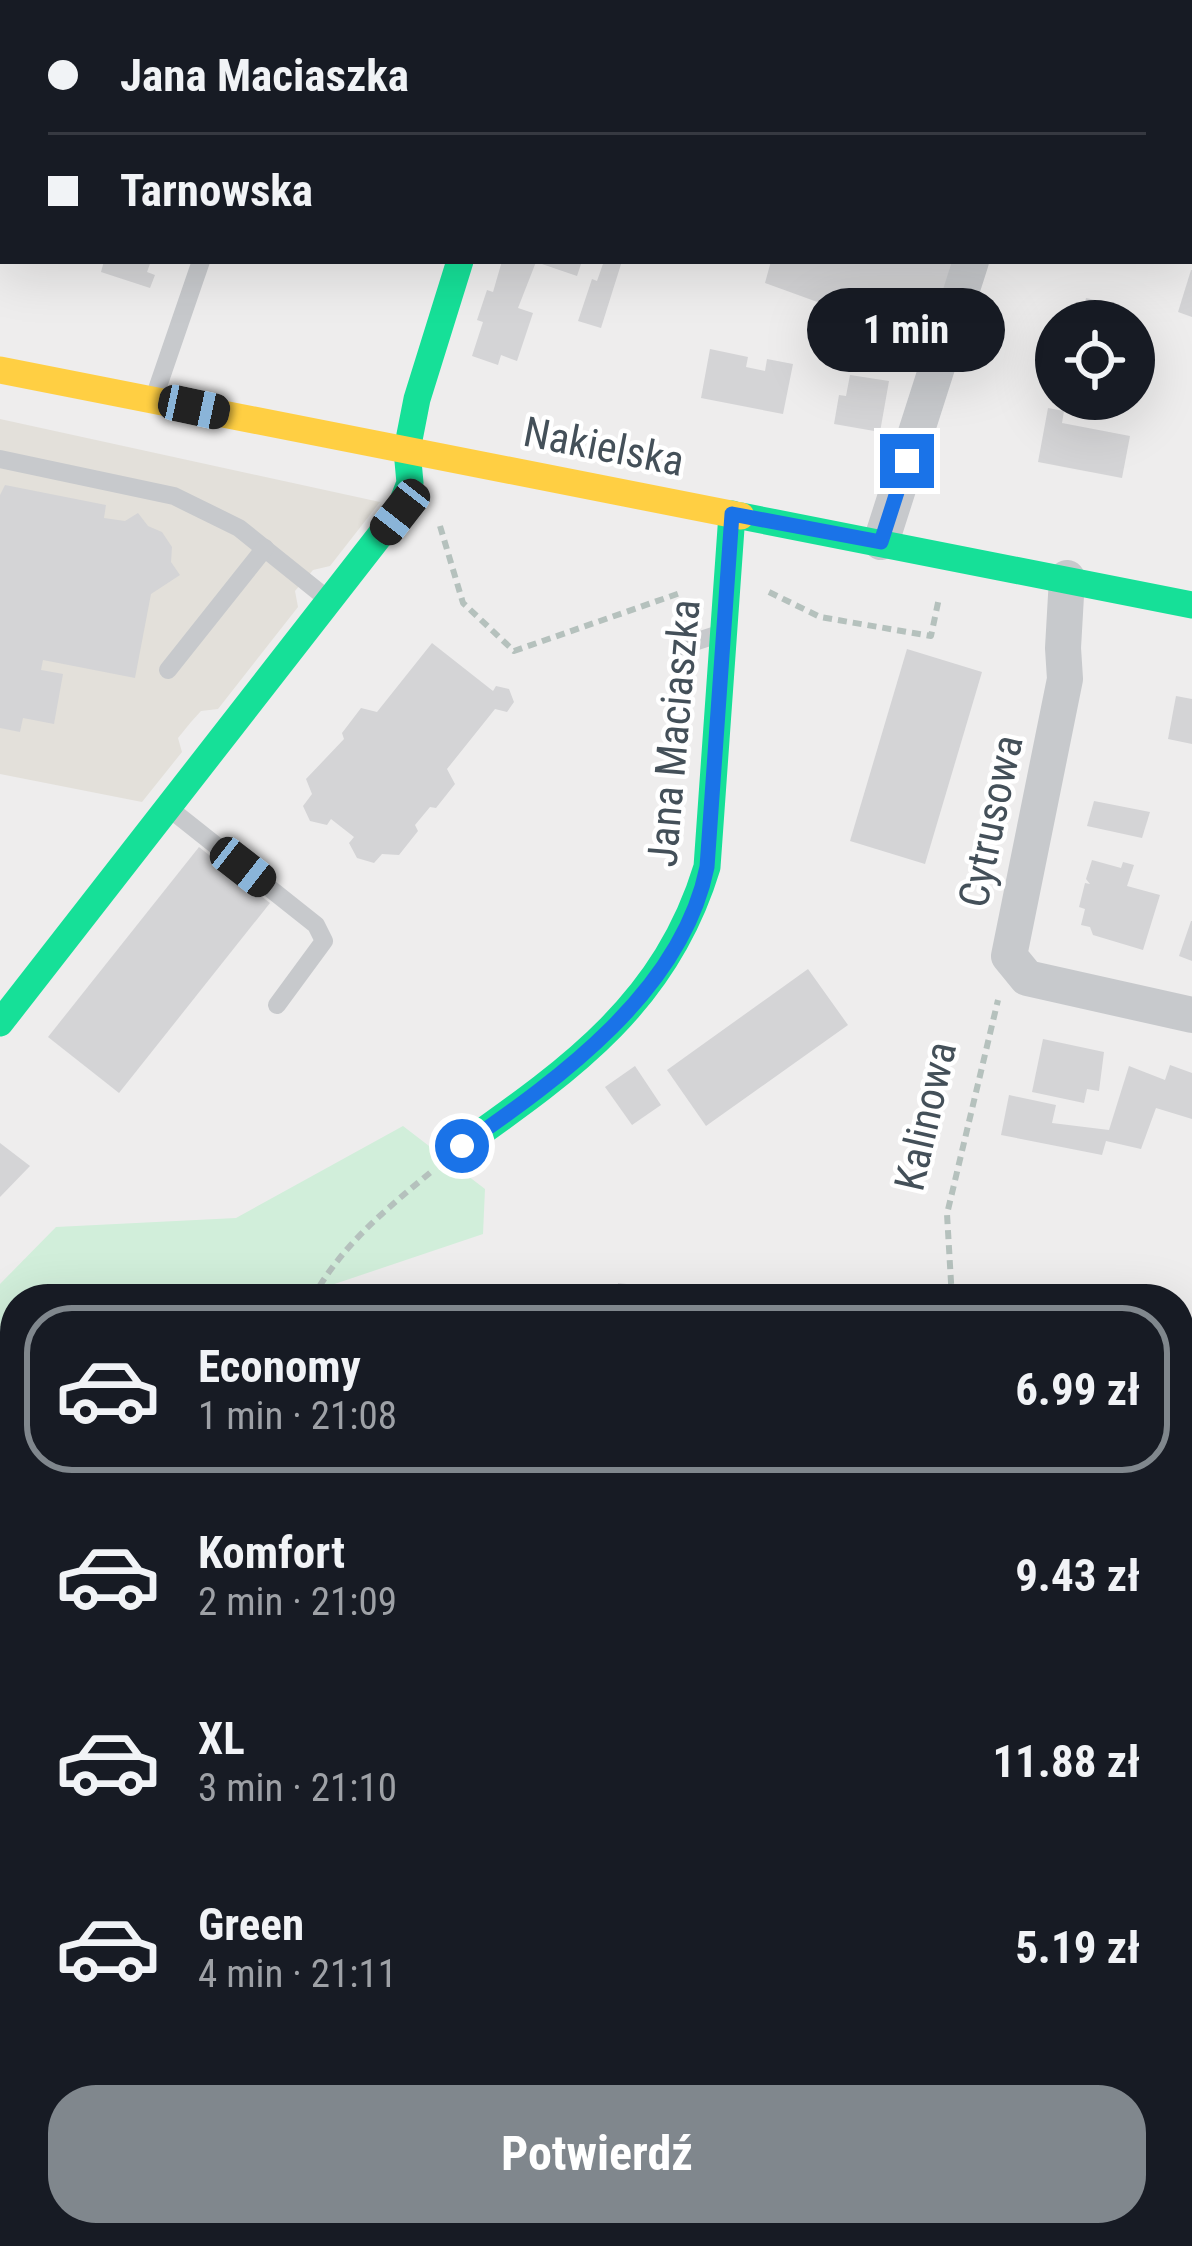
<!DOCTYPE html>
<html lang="pl">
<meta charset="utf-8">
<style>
:root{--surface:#171b24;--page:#20242c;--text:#f1f3f6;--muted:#9ea1a6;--line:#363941;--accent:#80878d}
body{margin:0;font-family:"Roboto Condensed",sans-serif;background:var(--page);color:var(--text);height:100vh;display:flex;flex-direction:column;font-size:45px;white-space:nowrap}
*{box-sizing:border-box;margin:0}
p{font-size:39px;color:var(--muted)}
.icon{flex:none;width:66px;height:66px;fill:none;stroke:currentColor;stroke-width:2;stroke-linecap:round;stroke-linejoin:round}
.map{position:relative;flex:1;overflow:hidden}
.panel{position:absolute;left:0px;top:1284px;width:1194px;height:963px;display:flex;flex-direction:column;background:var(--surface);border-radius:48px 48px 0 0;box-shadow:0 12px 48px #0002}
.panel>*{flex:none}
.guide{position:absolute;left:0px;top:0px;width:1194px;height:264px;box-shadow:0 12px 48px #0002;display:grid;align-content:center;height:264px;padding:0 48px;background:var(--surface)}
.buttons{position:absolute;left:1035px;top:300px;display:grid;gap:24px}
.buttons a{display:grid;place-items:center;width:120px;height:120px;border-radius:50%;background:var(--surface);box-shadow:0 12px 48px #0002;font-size:60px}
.end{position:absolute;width:54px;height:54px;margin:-27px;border:15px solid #1a73e8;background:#fff;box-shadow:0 0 0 6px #fff}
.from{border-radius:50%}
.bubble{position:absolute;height:84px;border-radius:42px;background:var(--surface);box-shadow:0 12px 48px #0002;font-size:39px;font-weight:700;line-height:84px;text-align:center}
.car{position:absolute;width:36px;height:72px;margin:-36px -18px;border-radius:15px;box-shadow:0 0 9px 3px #0007;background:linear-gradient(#222 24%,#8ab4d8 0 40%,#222 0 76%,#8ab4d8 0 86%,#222 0)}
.guide b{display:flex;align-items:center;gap:42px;height:114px;font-size:45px}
.guide b+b{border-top:3px solid var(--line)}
.guide i{width:30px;height:30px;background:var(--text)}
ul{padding:21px 0 0;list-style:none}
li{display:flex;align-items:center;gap:36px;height:168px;margin:0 24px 18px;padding:0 24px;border:6px solid transparent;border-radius:48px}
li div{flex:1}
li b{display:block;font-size:45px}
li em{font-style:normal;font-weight:700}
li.active{border-color:var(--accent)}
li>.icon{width:108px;height:108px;stroke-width:1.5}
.cta{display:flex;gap:24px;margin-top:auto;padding:24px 48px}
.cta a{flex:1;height:138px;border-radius:48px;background:var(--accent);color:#fff;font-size:48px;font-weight:700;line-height:138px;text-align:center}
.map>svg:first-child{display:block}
</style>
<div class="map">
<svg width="1192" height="2246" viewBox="0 0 1192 2246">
<rect width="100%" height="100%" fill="#eeeded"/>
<path fill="#e3e0da" d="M0 419 380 502 330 566 313 570 295 591 298 607 218 709 201 711 191 722 178 738 182 752 142 802 0 774Z"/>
<g fill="#d1eeda">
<path d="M403 1126 485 1189 483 1234 290 1299H15V2119L0 2115V1284L56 1227 236 1218Z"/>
<path d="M0 2180 15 2185V2232H172L218 2246H0Z"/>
<path d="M379 2232H560L551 2246H424Z"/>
</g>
<g fill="#d4d4d6">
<path d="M104 261H151L147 272 155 275 150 288 101 272Z"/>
<path d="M502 261H582L577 276 536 262 518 308 533 313 517 361 501 355 498 365 472 356 483 322 477 320 487 290 493 292Z"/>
<path d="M604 261H622L601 328 578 321 592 279 597 281Z"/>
<path d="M771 261H953L934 318 839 289 834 308 765 283Z"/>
<path d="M1191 270H1192V317L1178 312Z"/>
<path d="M1086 298 1114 304 1111 317 1120 321H1068L1070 309 1083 312Z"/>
<path d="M876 305 916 313 908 352 869 344Z"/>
<path d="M710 349 748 357 746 367 765 371 767 359 793 364 783 414 701 398Z"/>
<path d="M850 375 889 381 880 432 834 424 839 395 846 396Z"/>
<path d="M1048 408 1064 411 1062 423 1130 436 1122 478 1038 462Z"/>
<path d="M5 485 106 505 104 518 125 521 138 513 148 526 162 532 172 547 171 562 180 575 151 594 135 678 43 660 41 670 63 674 54 724 23 718 20 732 0 728V495Z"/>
<path d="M432 643 493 691 496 686 509 689 514 702 507 712 495 709 447 769 455 784 436 808 430 807 415 825 418 831 399 855 382 854 374 863 357 858 349 843 354 837 331 819 327 825 310 821 303 806 312 794 306 779 344 739 342 733 361 708 377 712Z"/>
<path d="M907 649 982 672 925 864 850 841Z"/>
<path d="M1176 696 1192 699V744L1168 739Z"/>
<path d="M1094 801 1150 812 1142 838 1087 826Z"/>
<path d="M199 847 270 903 119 1093 48 1037Z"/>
<path d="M1092 860 1121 868 1123 862 1134 865 1127 886 1160 895 1143 950 1093 935 1090 927 1081 925 1085 909 1079 907 1085 883 1090 884 1086 879Z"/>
<path d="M1191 921H1192V961L1179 956Z"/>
<path d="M808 969 848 1025 706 1126 667 1070Z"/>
<path d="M1043 1039 1104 1052 1099 1091 1087 1089 1084 1103 1032 1092Z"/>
<path d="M1170 1065 1192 1073V1119L1156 1108 1141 1149 1106 1141 1102 1155 1001 1135 1009 1095 1056 1105 1052 1123 1109 1130 1129 1066 1165 1080Z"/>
<path d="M635 1066 661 1105 632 1125 605 1087Z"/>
<path d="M0 1143 30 1166 0 1197Z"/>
<path d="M618 1283 644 1286 643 1299H617Z"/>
<path d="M1181 1397 1192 1398V1439H1186V1418H1180Z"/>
<path d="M1179 1515 1192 1516V1562L1179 1560Z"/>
<path d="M1179 1610 1189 1611 1186 1636 1192 1637V1662L1179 1661Z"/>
<path d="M1179 1718 1192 1720 1191 1748 1179 1746Z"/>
<path d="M1179 1801 1188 1802 1185 1828 1179 1827Z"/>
<path d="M712 2232H747L746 2246 711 2242Z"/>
<path d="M974 2232H1006L1005 2246H973Z"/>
<path d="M790 2237 831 2241V2246H789Z"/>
</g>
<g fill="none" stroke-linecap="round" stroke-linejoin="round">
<g stroke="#b5c1bd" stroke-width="6" stroke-dasharray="9 6" stroke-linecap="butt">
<path d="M440 526 463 603 514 651 683 592"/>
<path d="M769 592 820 617 931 636 939 598"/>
<path d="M312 1299C341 1246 385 1210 431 1172"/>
<path d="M952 1299 947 1214 998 1000"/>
<path d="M0 1922 15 1892"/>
<path d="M0 2154 15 2158"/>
<path d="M260 2232 307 2246"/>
</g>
<g stroke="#c7c9cc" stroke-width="18">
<path d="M286 3 287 0"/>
<path d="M155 395 201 261"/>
<path d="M0 459 174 496 239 528 325 597"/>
<path d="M682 646 719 634"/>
<path d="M168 670 265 548"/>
<path d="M170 809 316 925 324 941 277 1005"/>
</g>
<g stroke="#c7c9cc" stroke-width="36">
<path d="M543 3V0"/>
<path d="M805 3 806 0"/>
<path d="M1053 3 1054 0"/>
<path d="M881 542 971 261"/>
<path d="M1067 578 1063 648 1065 679 1009 956 1027 978 1192 1015"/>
<path d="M1179 2192 1192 2055"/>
<path d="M619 2246 620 2232"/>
<path d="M883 2246 884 2232"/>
</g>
<g stroke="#16e098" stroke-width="27">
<path d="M741 516 1192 605"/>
<path d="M0 1023 399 511 410 483 407 450 417 399 460 261"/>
<path d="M462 1146C572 1068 666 1002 707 867L732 514"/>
</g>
<path stroke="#ffcf43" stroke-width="27" d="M0 370 741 516"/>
</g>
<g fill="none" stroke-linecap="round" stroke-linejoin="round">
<path stroke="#1a73e8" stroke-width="15" d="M462 1146C560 1078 682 991 707 867L732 514 881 542 907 461"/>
</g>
<g text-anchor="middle" stroke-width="9" stroke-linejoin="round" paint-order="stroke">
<g font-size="42" fill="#445059" stroke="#fff">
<text transform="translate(604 446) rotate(11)" y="15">Nakielska</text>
<text transform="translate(673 733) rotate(-85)" y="15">Jana Maciaszka</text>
<text transform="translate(990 821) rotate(-78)" y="15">Cytrusowa</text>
<text transform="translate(925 1116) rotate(-77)" y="15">Kalinowa</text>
</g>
</g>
</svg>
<div class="buttons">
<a><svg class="icon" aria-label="locate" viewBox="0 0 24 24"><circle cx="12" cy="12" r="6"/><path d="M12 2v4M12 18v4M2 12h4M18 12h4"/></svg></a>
</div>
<i class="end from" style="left:462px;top:1146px"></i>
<i class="end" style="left:907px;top:461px"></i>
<div class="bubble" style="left:807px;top:288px;width:198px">1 min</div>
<i class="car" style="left:194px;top:407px;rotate:102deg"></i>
<i class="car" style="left:400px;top:512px;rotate:218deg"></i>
<i class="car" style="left:243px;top:867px;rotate:128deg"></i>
<div class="guide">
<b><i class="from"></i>Jana Maciaszka</b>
<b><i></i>Tarnowska</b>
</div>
<section class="panel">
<ul>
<li class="active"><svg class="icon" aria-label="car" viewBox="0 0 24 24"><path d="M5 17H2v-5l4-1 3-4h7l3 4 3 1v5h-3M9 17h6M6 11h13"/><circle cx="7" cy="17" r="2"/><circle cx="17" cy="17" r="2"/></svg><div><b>Economy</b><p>1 min · 21:08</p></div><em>6.99 zł</em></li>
<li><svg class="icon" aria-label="car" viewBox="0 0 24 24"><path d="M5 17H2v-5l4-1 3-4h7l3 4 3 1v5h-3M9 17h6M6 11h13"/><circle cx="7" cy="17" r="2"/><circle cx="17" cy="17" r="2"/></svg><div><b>Komfort</b><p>2 min · 21:09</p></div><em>9.43 zł</em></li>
<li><svg class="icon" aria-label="car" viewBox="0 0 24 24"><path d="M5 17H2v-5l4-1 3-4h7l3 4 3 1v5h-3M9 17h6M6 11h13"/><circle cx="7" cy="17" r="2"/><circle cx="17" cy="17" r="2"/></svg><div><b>XL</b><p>3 min · 21:10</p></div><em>11.88 zł</em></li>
<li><svg class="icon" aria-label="car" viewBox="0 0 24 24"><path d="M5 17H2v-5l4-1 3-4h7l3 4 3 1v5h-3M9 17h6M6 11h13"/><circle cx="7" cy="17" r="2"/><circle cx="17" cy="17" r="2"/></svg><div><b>Green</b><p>4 min · 21:11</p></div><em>5.19 zł</em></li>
</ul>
<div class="cta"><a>Potwierdź</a></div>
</section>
</div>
